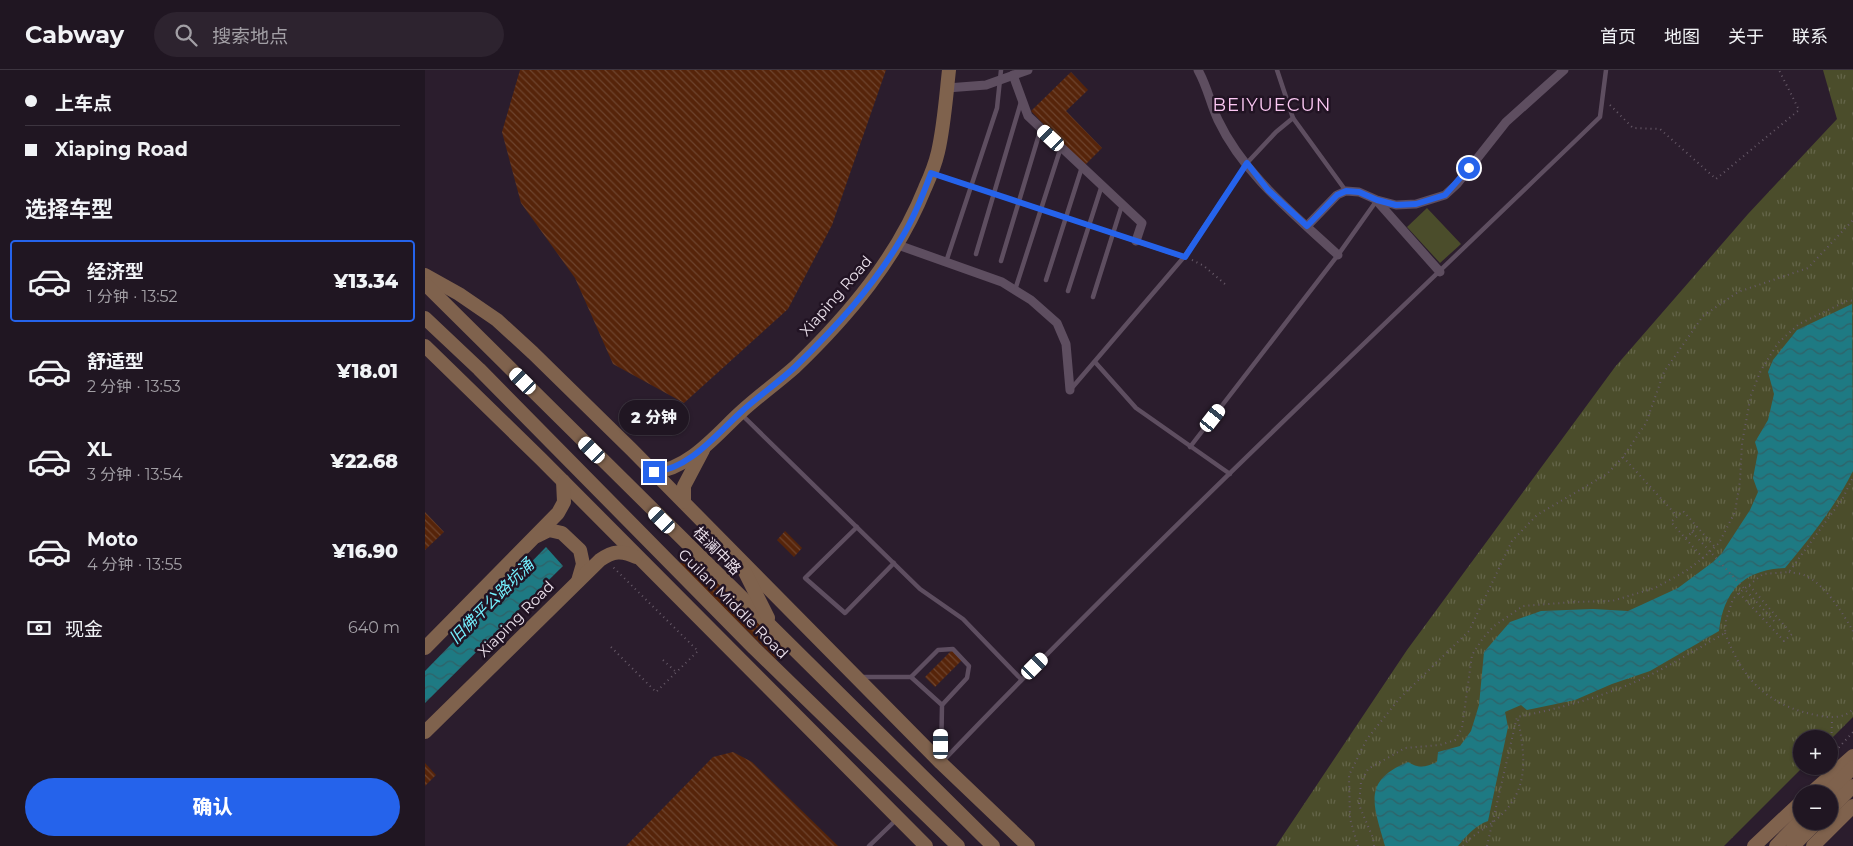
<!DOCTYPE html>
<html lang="zh">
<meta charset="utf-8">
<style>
:root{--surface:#201622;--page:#2d232f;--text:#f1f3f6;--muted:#a29fa5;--line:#3d3540;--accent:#2563eb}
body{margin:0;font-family:Montserrat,"Noto Sans SC",sans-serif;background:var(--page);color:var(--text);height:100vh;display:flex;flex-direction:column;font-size:19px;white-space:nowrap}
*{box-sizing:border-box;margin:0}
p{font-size:16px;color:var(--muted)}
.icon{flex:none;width:28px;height:28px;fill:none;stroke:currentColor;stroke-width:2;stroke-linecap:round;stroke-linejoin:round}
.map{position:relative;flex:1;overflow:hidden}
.side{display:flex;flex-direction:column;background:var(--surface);width:425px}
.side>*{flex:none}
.banner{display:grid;align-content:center;height:110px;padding:0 25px;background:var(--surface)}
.tools{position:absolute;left:1368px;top:660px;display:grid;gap:10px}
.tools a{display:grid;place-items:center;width:45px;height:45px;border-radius:50%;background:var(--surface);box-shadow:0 1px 4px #0004,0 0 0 1px var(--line);font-size:25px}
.end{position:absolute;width:22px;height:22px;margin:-11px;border:6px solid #2563eb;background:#fff;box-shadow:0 0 0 2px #fff}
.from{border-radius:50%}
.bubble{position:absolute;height:35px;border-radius:18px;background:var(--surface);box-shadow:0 1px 4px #0004,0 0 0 1px var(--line);font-size:16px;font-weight:800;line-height:35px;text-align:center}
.car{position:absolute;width:15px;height:30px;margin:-15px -8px;border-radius:6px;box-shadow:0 0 4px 1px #0007;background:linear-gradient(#fff 24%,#345 0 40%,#fff 0 76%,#345 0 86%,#fff 0)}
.banner b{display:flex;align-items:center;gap:18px;height:48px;font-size:19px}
.banner b+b{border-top:1px solid var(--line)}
.banner i{width:12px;height:12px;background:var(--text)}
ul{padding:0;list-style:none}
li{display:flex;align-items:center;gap:15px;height:82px;margin:0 10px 8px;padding:0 15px;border:2px solid transparent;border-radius:5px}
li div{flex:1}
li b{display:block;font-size:19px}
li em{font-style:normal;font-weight:800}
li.on{border-color:var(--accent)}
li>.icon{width:45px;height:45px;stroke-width:1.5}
h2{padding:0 25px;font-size:22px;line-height:60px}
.pay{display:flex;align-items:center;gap:12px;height:55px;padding:0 25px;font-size:19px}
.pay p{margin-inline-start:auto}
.button{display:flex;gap:10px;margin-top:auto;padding:10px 25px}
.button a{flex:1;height:58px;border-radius:30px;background:var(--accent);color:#fff;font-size:20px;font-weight:800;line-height:58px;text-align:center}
header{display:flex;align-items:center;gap:30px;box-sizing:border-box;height:70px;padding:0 25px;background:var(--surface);border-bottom:1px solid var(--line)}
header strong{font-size:24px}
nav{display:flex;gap:28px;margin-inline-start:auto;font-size:18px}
.search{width:350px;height:45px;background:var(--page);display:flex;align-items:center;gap:12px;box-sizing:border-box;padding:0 18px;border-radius:28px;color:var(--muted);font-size:19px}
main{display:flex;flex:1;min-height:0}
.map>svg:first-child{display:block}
</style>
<header>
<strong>Cabway</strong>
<div class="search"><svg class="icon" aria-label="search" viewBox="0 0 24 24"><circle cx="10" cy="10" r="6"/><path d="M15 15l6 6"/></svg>搜索地点</div>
<nav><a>首页</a><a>地图</a><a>关于</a><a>联系</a></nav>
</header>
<main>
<section class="side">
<div class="banner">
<b><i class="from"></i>上车点</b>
<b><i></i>Xiaping Road</b>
</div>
<h2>选择车型</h2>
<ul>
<li class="on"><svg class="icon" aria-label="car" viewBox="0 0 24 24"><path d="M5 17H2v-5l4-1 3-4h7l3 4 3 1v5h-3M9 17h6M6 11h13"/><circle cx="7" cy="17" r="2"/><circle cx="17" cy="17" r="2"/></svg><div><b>经济型</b><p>1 分钟 · 13:52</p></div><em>¥13.34</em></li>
<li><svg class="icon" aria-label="car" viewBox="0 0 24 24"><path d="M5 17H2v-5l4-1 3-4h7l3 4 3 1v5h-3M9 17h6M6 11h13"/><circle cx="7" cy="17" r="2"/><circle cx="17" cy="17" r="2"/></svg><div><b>舒适型</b><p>2 分钟 · 13:53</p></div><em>¥18.01</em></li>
<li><svg class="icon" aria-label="car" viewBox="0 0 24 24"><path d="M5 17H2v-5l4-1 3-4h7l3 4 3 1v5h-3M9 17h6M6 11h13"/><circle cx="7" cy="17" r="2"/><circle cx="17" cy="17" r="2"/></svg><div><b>XL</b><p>3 分钟 · 13:54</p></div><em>¥22.68</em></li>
<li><svg class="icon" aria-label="car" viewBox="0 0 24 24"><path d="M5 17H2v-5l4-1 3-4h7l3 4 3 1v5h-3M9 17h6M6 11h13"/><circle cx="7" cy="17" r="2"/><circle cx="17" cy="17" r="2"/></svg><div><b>Moto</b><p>4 分钟 · 13:55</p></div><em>¥16.90</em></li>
</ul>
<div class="pay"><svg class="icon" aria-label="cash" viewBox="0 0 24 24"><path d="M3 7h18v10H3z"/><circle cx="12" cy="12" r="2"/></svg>现金<p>640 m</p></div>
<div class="button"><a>确认</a></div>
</section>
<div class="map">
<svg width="1428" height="776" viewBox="0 0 1428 776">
<defs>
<pattern id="park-tufts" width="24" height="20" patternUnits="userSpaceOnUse" patternTransform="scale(1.25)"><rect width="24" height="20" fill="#4b4d2b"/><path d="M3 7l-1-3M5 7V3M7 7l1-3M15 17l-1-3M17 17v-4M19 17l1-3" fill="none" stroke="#65664a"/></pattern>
<pattern id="water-waves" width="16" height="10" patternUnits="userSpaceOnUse" patternTransform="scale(1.25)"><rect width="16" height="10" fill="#1e7a83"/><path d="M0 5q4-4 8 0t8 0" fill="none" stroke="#306268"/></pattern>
<pattern id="building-back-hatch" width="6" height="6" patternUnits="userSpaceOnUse" patternTransform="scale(1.25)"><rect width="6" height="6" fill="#56240a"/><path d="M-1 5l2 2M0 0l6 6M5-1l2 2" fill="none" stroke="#6e442e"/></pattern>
</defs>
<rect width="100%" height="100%" fill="#2b1d2d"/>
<path fill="#4b4d2b" d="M1002 138 1036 174 1015 193 982 157Z"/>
<path fill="url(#park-tufts)" d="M1398 0H1428V647L1404 671V669H1376V696H1379L1299 776H851L982 580 1190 297 1323 144 1412 49Z"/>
<g fill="url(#water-waves)">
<path d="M1427 234 1428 401C1410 437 1385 468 1360 498 1319 500 1299 520 1294 561L1225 601 1187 614 1150 630 1102 640 1096 635 1080 642 1083 657 1063 751C1051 755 1041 766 1033 776H960C949 736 936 711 983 692 994 699 1001 697 1012 692L1013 682 1035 676 1046 661 1054 635 1059 582 1085 552 1116 541 1168 539 1203 541 1253 518 1288 492 1297 483 1325 440 1333 422 1328 408 1333 382 1330 372 1343 350 1349 324 1343 302 1348 290 1372 260Z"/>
<path d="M121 477 138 496 0 633V601Z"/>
</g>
<g fill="url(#building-back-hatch)">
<path d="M95 0H461L407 155 363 239 259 333 188 294 150 208 96 133 77 62Z"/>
<path d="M646 2 663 20 641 41 677 78 659 96 606 41Z"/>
<path d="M0 442 19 462 0 480Z"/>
<path d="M360 461 377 478 369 487 352 470Z"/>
<path d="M273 475 369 570 351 589 254 494Z"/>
<path d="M528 579 538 589 510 617 500 607Z"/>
<path d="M308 682 327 692 413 776H201L288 687Z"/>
<path d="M0 693 11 705 0 716Z"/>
</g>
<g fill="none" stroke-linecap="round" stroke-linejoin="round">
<g stroke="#675a68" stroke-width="2" stroke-dasharray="1 4" stroke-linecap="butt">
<path d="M1185 35 1208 58 1235 59 1291 109 1374 40 1354 0"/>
<path d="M767 190 779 196 801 215"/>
<path d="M1198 387 1252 446"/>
<path d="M1267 462 1350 552"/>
<path d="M1261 468 1272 457"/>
<path d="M1278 488 1246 452 1258 441 1290 477"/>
<path d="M1364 502C1368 503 1375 503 1379 505 1400 514 1417 542 1428 561"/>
<path d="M1314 523 1359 571 1367 564 1323 514"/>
<path d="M1300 563C1318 611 1344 637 1396 646 1407 648 1420 648 1428 639"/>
<path d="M186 577 231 622 273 581 188 497"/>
<path d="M238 590 251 602"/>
<path d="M1407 685 1428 662"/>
<path d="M1406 688 1407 648"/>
<path d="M933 776 925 749 924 705 942 669 974 629 1044 561 1087 471 1112 445 1182 404 1198 387 1221 353 1239 302 1278 246 1313 222 1383 198 1428 150"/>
<path d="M949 776 948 768 934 735 936 712 943 699 980 678 1015 675 1030 670 1037 658 1047 585 1058 568 1069 556 1098 536 1149 532 1187 531 1230 518 1261 501 1278 488 1294 473 1310 442 1315 411 1317 373 1326 325 1336 300 1353 273 1374 254 1424 230 1428 231"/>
<path d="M1038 776C1048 764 1062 758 1074 747 1105 719 1100 686 1093 649"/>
<path d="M1062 776 1092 647C1137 638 1181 626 1223 606 1250 593 1275 577 1300 563L1301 550 1308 529 1314 523 1338 504 1364 502 1418 428 1428 407"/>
</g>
<g stroke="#5e4e60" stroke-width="4.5">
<path d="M852 0 868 48 921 121"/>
<path d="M509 104 759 187"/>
<path d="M551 184 596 32"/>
<path d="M576 191 616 58"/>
<path d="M521 192 572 38 576 0"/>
<path d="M621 210 657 97"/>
<path d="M590 220 636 77"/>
<path d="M643 221 677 115"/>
<path d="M668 227 697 135"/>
<path d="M670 292 711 338 805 404"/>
<path d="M646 319 759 187 822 93 851 62 868 48"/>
<path d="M316 344 495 519 538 549 596 609"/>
<path d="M765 377 913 185 952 130"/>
<path d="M432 457 380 508 420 543 469 493"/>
<path d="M434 607H486L517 635 516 689"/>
<path d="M486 607 513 580 528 579 544 596 542 608 517 635"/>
<path d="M517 692C730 470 954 260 1175 47L1181 0"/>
<path d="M444 776 472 749"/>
</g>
<g stroke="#5e4e60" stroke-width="9">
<path d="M773 0C783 18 785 33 793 50 819 105 870 145 913 185"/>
<path d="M588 5 603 46 717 153 711 171"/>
<path d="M522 18 561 15 603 0"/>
<path d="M952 131 1015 202"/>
<path d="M882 156 912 125 921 121 934 122 952 130 971 135 991 134 1020 125 1032 114 1081 52 1139 0"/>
<path d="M473 175 577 212 606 230 632 253 641 274 645 320"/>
</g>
<g stroke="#7f624d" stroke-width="14">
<path d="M0 205 34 224 72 250 108 283 207 380 516 693 603 776"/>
<path d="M0 214 568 776"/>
<path d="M0 248 54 299 329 578 533 776"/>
<path d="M0 276 116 389 501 776"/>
<path d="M229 402C264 399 291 365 315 343 332 327 352 313 370 297 424 245 472 188 500 118 505 107 510 95 513 82 519 56 521 27 524 0"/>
<path d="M259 432V416L278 380"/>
<path d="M112 466 124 460 137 463 155 480 158 494 153 511"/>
<path d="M318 498 343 548"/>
<path d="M0 578 133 443 139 432 138 411"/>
<path d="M0 662 175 490C188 481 197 480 211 487"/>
<path d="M1385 724 1428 686"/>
<path d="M1403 724 1428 697"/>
<path d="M1404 741 1428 716"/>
<path d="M1329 776 1376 732"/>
<path d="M1351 776 1376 750"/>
<path d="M1368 776 1393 751"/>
<path d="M1388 776 1428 736"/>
</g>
</g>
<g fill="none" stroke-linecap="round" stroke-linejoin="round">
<path stroke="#2563eb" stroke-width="6" d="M229 402C264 399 291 365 315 343 332 327 353 313 370 297 410 258 448 217 476 169 489 148 498 125 506 103L760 187 822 93 843 120 882 156 912 125 921 121 934 122 952 130 971 135 991 134 1020 125 1044 98"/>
</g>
<g text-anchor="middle" stroke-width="5" stroke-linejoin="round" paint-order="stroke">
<g font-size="15" fill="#ebe1ec" stroke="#211323">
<text transform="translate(411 226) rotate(-49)" y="5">Xiaping Road</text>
<text transform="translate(292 481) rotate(45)" y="5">桂澜中路</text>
<text transform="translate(308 534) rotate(45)" y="5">Guilan Middle Road</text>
<text transform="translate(91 549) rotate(-45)" y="5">Xiaping Road</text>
</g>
<g font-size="16" font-style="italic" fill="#74f1ff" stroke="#211323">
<text transform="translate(66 531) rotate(-45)" y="6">旧佛平公路坑涌</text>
</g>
<g font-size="18" letter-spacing="1" fill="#fcc8f3" stroke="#211323">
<text x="847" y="41">BEIYUECUN</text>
</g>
</g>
</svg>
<div class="tools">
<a>+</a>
<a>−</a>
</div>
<i class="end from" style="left:1044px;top:98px"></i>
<i class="end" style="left:229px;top:402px"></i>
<div class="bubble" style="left:194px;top:330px;width:70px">2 分钟</div>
<i class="car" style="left:626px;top:68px;rotate:313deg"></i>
<i class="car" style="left:98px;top:311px;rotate:315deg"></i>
<i class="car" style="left:788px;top:348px;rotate:38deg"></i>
<i class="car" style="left:167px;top:380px;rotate:315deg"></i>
<i class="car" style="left:237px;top:450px;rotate:315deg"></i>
<i class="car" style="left:610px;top:596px;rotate:45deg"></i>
<i class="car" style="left:516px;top:674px;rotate:0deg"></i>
</div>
</main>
